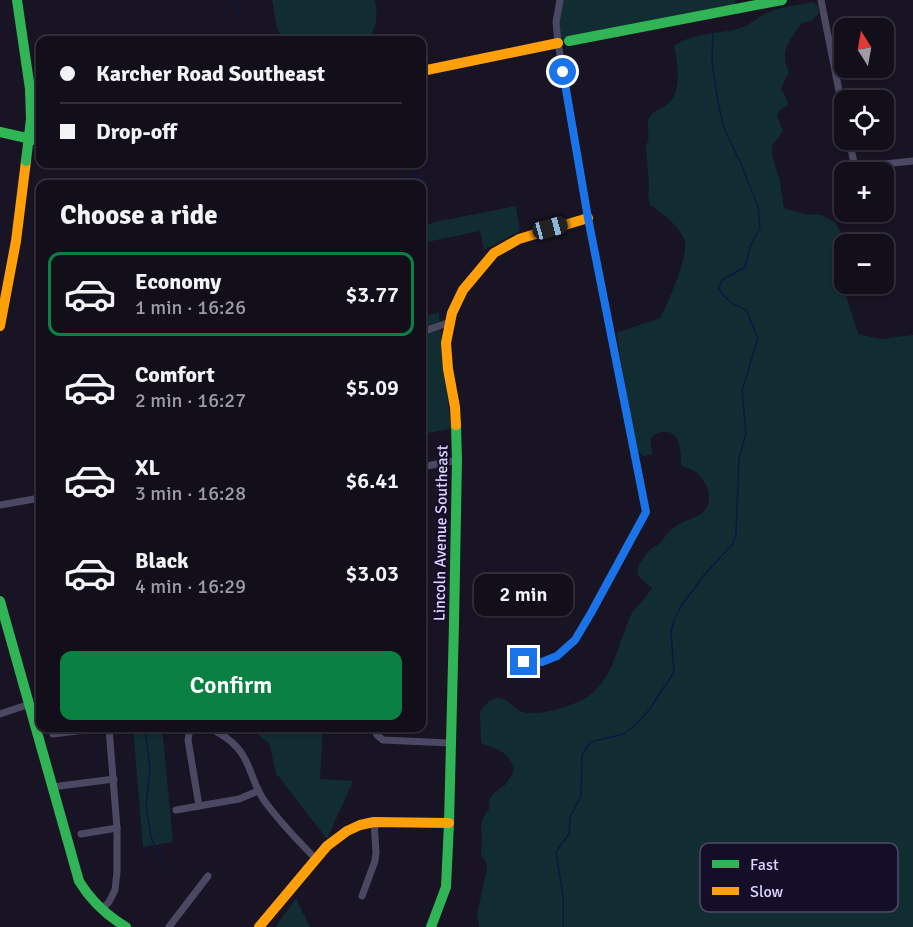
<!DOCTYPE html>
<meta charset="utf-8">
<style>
:root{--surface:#120f1a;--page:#1b1823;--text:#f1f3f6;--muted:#9c9ca2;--line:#312f39;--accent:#0b8043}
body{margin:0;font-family:Signika,sans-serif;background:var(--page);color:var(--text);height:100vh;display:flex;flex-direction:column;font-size:22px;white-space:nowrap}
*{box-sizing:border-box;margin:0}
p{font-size:20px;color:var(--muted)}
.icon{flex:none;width:33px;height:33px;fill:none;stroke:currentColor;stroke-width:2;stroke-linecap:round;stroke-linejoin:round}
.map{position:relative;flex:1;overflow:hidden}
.side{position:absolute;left:36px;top:180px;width:390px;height:552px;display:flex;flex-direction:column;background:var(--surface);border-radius:12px;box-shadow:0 2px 4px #0004,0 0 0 2px var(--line)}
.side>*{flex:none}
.hud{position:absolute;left:36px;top:36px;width:390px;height:132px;border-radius:12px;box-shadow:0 2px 4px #0004,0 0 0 2px var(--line);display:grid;align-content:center;height:132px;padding:0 24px;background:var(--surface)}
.needle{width:39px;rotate:349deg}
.controls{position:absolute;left:834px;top:18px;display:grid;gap:12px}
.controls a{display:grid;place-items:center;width:60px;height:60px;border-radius:12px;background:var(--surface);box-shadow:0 2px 4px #0004,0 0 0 2px var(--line);font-size:30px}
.end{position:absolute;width:27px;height:27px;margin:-14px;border:8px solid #1a73e8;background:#fff;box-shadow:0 0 0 3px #fff}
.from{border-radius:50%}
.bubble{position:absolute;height:42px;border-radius:12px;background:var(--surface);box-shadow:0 2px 4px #0004,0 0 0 2px var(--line);font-size:20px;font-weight:600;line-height:42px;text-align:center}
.car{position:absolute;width:18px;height:36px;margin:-18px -9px;border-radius:8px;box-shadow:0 0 4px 2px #0007;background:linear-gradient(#222 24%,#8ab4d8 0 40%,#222 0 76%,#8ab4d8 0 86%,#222 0)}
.hud b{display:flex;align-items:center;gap:21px;height:57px;font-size:22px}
.hud b+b{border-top:2px solid var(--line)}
.hud i{width:15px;height:15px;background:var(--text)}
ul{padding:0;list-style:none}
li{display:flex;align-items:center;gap:18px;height:84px;margin:0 12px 9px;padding:0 12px;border:3px solid transparent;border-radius:12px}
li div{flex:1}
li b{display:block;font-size:22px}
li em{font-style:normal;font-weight:600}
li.current{border-color:var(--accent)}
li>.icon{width:54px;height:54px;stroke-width:1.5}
h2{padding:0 24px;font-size:27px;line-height:72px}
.cta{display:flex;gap:12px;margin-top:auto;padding:12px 24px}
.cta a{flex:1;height:69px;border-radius:12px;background:var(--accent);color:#fff;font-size:24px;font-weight:600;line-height:69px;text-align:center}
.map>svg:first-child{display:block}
</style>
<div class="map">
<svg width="913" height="927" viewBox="0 0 913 927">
<rect width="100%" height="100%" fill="#181423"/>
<g fill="#112d31">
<path d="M272 0H375C378 17 377 25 368 40H285L277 29Z"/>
<path d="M560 0H735L736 9 558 43Z"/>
<path d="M813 2 818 6 819 13 811 21 802 23 795 32 788 44 785 52V62L789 72 781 89 786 97 788 105 780 110 777 116 783 131 772 146V156L780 181 784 208 804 214 821 215 835 222 847 244H844V271L841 279 858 334 881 339 913 335V927H479L477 913 487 870 486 863 481 854 482 838 481 827 483 818 489 809 490 798 495 792 505 785 510 778 514 769C507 749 497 750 481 743L480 712C484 706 489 699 497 698 507 697 512 707 520 711 537 719 581 704 594 692 615 672 620 637 632 613 635 608 640 604 644 599 647 595 649 591 652 588 648 584 641 580 638 575 635 568 644 556 649 551 652 547 657 546 660 543 665 537 669 530 676 526 683 521 693 519 701 514 715 504 709 484 698 474 694 470 687 468 681 466 681 456 681 446 676 437 672 429 654 431 651 439 650 443 652 450 653 454L643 456 637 450 634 443 617 334 616 333 660 318C668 304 688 257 685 242 682 229 662 212 650 205L648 195 649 186 646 145C652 136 645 127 649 118 652 111 662 109 668 104 682 92 678 63 674 46 692 33 717 34 738 29 749 26 756 18 767 13 779 7 799 5 813 2Z"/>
<path d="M516 206 520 231 484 250 480 231 422 243V228L434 222Z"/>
<path d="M422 305 424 316 439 313 451 429 422 434Z"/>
<path d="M133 728H162L173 842 143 847Z"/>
<path d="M250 728H323L320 779 353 781 327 839 276 773 269 743Z"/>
<path d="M296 899 310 927H276L278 923Z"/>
</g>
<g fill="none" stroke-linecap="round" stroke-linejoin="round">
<g stroke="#081946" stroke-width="1.5">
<path d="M235 0 239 17"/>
<path d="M408 164C411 171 417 176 420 184"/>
<path d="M422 188 426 200 422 216"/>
<path d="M145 728 150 769 146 806 151 837 164 866"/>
<path d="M563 927V896L556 852 569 834 570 817 581 796 582 755 590 742 624 734 636 724 649 710 674 672 671 632 674 620 681 606 704 575 732 545 736 534 739 459 746 433 742 391 758 338 746 310C734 305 726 300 719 289L722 280 745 267 751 244 760 228 758 207 742 166 724 128 718 103 712 62 713 31"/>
</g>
<g stroke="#4b4864" stroke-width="7">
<path d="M821 0 844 116"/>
<path d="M849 140 855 167 913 161"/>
<path d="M422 332 450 322"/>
<path d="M422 467 457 460"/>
<path d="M0 505 40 498"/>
<path d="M524 662H542L557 656 575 640 591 613 646 512 588 218 558 43 556 22 560 0"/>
<path d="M0 714 30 704"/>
<path d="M190 728 188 740 199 806"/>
<path d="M209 728C225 735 239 746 246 761 253 775 256 791 266 803 281 823 298 841 316 859"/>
<path d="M374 728 377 735 383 740 450 743"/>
<path d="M53 734 101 728"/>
<path d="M52 787 114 779"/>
<path d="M176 810 239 799 258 791"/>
<path d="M81 834 117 828"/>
<path d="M362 896 375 861 376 852 374 822"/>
<path d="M101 910 109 902 115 890 117 872V828L109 728"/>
<path d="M169 927 208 876"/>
</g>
<g stroke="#30b455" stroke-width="10">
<path d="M17 0 30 89 31 119"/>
<path d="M569 41 782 0"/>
<path d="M0 132 40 141"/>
<path d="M0 601 79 881C91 901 106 915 126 927"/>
<path d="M431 927 446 887 449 823 454 623 457 460 456 425"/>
</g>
<g stroke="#ff9f0a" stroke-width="10">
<path d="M422 71 558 43"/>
<path d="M0 326 16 241 26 161"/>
<path d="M456 425 455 407 448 369 446 343 452 313 463 290 494 253 519 239 588 218"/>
<path d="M259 927 327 846 347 831 360 825 374 822 449 823"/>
</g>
<path stroke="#30b455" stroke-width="10" d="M26 161 31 119"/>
</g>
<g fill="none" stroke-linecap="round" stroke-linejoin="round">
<path stroke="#1a73e8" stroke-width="8" d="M524 662H542L557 656 575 640 591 613 646 512 588 218 563 72"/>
</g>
<g text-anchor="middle" stroke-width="4.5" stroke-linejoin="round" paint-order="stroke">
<g font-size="16" fill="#ddd5ff" stroke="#140e29">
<text transform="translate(440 533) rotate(-89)" y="6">Lincoln Avenue Southeast</text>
</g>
</g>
<rect x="700" y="843" width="198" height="69" rx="9" fill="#140e29" stroke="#504a69" stroke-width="1.5"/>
<rect x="712" y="860" width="27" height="8" fill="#30b455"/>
<rect x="712" y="887" width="27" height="8" fill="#ff9f0a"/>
<g font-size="16" fill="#ddd5ff">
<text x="750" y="870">Fast</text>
<text x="750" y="897">Slow</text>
</g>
</svg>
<div class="controls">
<a><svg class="needle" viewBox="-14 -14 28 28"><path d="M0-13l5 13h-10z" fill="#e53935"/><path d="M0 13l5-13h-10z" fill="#9c9ca2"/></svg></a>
<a><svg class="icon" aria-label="locate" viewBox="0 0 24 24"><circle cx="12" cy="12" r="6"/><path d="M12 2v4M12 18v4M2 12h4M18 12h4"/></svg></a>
<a>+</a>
<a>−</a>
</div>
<i class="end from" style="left:563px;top:72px"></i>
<i class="end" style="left:524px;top:662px"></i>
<div class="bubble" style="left:474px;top:574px;width:99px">2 min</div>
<i class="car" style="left:550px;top:228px;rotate:75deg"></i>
<div class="hud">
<b><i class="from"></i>Karcher Road Southeast</b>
<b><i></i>Drop-off</b>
</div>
<section class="side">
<h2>Choose a ride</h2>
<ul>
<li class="current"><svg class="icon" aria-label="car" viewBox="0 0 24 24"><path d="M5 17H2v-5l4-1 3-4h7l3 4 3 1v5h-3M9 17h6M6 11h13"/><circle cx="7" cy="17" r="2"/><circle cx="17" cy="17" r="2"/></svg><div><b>Economy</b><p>1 min · 16:26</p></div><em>$3.77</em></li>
<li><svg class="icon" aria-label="car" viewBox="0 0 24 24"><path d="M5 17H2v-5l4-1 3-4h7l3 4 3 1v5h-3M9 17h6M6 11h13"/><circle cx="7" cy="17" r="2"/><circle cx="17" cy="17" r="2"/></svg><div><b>Comfort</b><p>2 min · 16:27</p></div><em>$5.09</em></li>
<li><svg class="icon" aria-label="car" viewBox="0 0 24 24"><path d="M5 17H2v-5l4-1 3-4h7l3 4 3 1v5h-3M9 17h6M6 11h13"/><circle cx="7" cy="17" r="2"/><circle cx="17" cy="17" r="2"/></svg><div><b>XL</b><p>3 min · 16:28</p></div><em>$6.41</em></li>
<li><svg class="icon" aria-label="car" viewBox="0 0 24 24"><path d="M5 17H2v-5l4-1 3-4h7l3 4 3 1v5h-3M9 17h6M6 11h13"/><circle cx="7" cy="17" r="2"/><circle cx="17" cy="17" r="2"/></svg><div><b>Black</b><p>4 min · 16:29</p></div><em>$3.03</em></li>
</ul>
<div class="cta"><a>Confirm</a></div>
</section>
</div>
